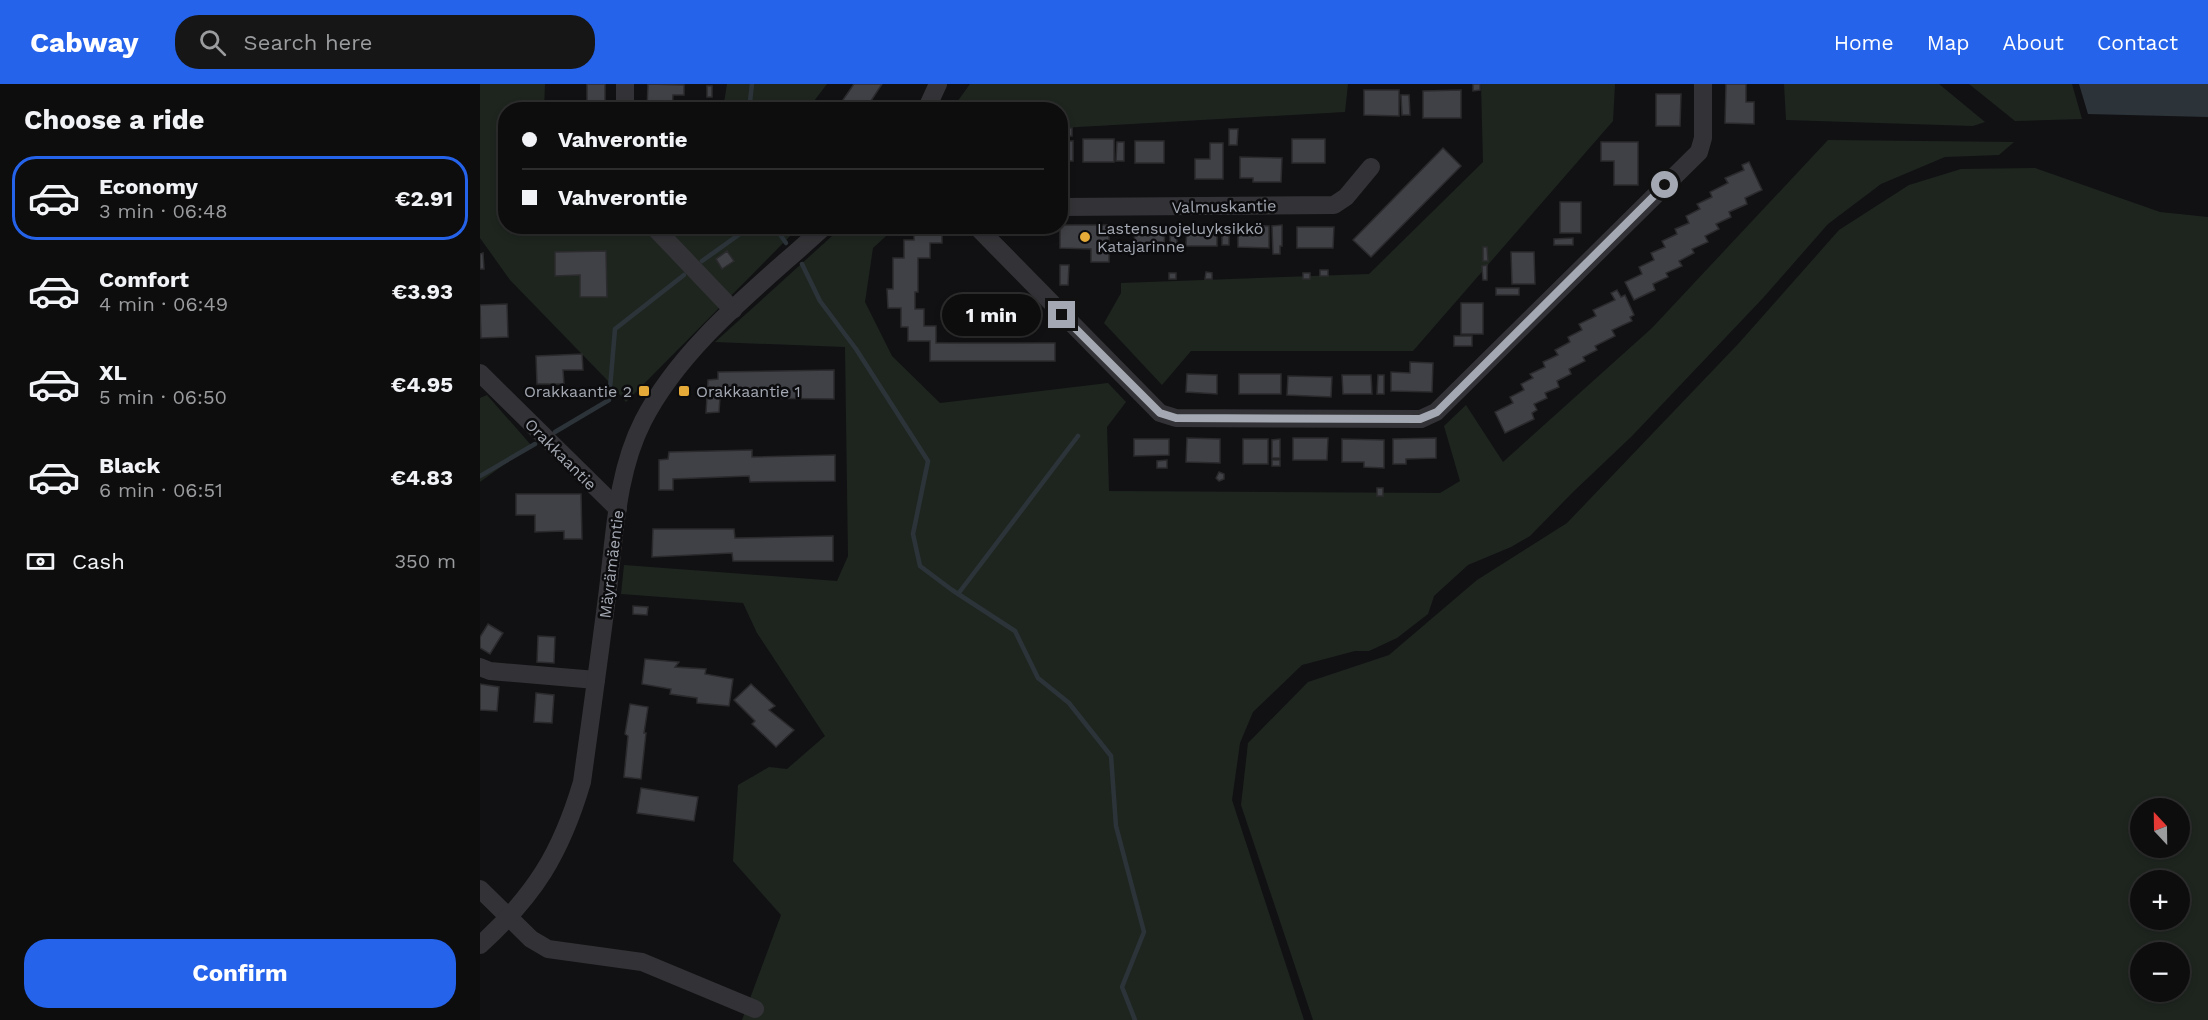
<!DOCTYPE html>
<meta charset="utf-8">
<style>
:root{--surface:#0d0d0e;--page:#161617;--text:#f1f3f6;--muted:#9a9c9e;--line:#2d2d2e;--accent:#2563eb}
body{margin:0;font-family:"Work Sans",sans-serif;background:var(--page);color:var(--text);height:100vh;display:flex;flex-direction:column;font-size:22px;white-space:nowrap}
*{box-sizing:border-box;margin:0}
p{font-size:20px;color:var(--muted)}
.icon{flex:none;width:33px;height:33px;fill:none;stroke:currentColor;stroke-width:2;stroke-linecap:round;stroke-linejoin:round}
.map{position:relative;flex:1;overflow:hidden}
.details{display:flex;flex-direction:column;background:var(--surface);width:480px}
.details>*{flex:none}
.banner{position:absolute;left:18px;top:18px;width:570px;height:132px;border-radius:24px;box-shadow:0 3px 9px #0003,0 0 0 2px var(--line);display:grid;align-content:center;height:132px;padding:0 24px;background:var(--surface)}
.needle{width:39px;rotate:338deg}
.buttons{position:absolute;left:1650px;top:714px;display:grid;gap:12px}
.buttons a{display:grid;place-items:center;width:60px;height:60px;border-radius:50%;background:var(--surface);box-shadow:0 3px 9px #0003,0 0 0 2px var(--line);font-size:30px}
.end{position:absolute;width:27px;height:27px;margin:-14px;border:8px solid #a3a8b2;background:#111;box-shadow:0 0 0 3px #111}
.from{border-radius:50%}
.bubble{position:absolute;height:42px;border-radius:21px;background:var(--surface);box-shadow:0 3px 9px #0003,0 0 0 2px var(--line);font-size:20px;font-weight:700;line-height:42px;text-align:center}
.banner b{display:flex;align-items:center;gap:21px;height:57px;font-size:22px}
.banner b+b{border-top:2px solid var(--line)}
.banner i{width:15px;height:15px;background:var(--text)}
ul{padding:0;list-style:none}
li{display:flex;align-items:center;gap:18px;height:84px;margin:0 12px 9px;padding:0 12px;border:3px solid transparent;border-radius:24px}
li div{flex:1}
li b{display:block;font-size:22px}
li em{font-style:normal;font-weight:700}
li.current{border-color:var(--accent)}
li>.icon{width:54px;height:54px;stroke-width:1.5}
h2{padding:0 24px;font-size:27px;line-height:72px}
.pay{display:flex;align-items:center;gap:15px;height:66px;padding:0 24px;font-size:22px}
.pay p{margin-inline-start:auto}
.button{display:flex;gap:12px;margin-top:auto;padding:12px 24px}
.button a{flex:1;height:69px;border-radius:24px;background:var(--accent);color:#fff;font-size:24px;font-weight:700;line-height:69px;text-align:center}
header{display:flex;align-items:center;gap:36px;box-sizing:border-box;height:84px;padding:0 30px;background:var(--accent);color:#fff}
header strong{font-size:28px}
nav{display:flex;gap:33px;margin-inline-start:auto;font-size:21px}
.search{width:420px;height:54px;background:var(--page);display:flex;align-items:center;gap:15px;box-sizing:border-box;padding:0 21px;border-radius:24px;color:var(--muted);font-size:22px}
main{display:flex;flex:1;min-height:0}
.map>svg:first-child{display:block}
</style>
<header>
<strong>Cabway</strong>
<div class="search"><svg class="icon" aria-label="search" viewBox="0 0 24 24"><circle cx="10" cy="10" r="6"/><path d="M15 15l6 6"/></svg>Search here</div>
<nav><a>Home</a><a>Map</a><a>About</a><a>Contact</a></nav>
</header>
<main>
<section class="details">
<h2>Choose a ride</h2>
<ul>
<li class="current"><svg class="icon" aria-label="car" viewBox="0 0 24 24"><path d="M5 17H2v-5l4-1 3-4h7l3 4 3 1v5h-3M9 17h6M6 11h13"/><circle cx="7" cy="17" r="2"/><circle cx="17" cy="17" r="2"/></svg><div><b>Economy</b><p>3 min · 06:48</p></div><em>€2.91</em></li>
<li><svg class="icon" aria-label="car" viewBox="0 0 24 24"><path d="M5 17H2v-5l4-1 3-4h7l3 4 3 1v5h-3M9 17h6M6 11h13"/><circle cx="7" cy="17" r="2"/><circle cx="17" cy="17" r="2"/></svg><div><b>Comfort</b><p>4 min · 06:49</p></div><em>€3.93</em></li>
<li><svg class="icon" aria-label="car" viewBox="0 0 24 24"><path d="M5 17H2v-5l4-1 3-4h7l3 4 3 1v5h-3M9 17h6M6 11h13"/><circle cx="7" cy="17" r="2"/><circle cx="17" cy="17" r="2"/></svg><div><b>XL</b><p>5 min · 06:50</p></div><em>€4.95</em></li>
<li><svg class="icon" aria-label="car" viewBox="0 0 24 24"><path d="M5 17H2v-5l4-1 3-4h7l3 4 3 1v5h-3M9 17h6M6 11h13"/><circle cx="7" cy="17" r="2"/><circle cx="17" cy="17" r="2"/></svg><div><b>Black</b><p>6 min · 06:51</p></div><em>€4.83</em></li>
</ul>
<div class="pay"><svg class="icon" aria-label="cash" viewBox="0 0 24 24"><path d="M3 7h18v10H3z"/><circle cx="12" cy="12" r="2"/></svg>Cash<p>350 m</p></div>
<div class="button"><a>Confirm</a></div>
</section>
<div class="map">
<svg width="1728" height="936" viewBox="0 0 1728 936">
<rect width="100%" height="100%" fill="#111113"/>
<g fill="#1e251f" fill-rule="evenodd">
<path d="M0 0H65L64 25 26 26V142L319 143 146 318 129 298 30 196 0 154Z"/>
<path d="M247 0H347L328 25H243Z"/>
<path d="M490 0H868L865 28 581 44 580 26 472 25Z"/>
<path d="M1001 0H1135L1133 37 933 267H711L682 301 624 239 641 209V199L889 190 1003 78Z"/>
<path d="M1304 0H1459L1505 38 1493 42 1306 36Z"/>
<path d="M1489 0H1592L1602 35 1535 37Z"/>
<path d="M1348 56 1534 58 1519 71 1465 73 1401 100 1348 140 1283 214 1152 352 1093 408 1050 452 1031 463 988 481 954 512 948 530 917 554 889 567H875L822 581 773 628 760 659 752 716 824 936H262L301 831 253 777 258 701 289 683 307 685 345 652 277 549 263 519 141 510 144 481 357 497 368 472 365 263 235 258 362 143H416L393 164 385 218 412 272 460 319 628 299 646 318 627 343 629 407 960 409 980 397 964 342 986 321 1023 378 1172 244Z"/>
<path d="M1555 84 1680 128 1728 133V936H833L761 721 768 659 828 598 909 571 997 496 1087 439 1259 259 1359 146 1429 101 1481 85ZM1660 724H1700V764H1660ZM1660 796H1700V836H1660ZM1660 868H1700V908H1660Z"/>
<path d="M7 311 51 361 0 398V314Z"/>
</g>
<path fill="#2c343a" d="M1599 0H1728V33L1608 30Z"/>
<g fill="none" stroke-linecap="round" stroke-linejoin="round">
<g stroke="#2c343a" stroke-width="4.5">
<path d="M269 26 272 0"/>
<path d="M294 142 306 159"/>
<path d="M222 177 271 142"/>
<path d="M322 180 340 217 376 265 448 377 433 450 440 482 472 506 535 547 558 594 589 619 631 672 636 742 664 848 642 903 655 936"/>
<path d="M75 348 129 316 135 245 204 191"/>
<path d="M0 392 55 360"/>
<path d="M478 510 598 352"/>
</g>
</g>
<g fill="#404146" stroke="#2b2b2e" stroke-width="1.5">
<path d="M107 0H125V26H98V18H107Z"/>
<path d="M168 0 204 1V11H193L192 26H167Z"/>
<path d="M374 0H402L385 26H356Z"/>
<path d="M993 0H1000V6L993 7Z"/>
<path d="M1246 0H1266V18H1274V40L1245 39Z"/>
<rect x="227" y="2" width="5" height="11"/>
<path d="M884 6H919V32L884 31Z"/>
<path d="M981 6V34H943V7Z"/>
<path d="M1176 10H1201L1200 42H1176Z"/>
<path d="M921 11H929L930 31H922Z"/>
<rect x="586" y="44" width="6" height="8"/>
<path d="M749 45H758L757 61H749Z"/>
<rect x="603" y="55" width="31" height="23"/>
<rect x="812" y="55" width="33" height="24"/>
<rect x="580" y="57" width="13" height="20"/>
<rect x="655" y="57" width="29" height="22"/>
<path d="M637 58H644V77H636Z"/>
<path d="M1121 58H1158V101H1134V77H1121Z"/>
<path d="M730 59H743V95H715V75H730Z"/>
<path d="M963 64 981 82 891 173 873 156Z"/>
<path d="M760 73 802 74 801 98H773V94H760Z"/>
<path d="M1269 78 1282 106 1265 114 1267 120 1249 128 1251 133 1236 140 1239 145 1225 152 1228 158 1212 165 1214 169 1199 177 1202 182 1186 189 1188 193 1173 200 1175 206 1154 216 1145 198 1162 190 1159 183 1174 176 1171 169 1185 163 1182 157 1197 150 1195 145 1209 139 1206 132 1220 125 1217 120 1232 113 1230 108 1248 99 1245 94 1264 86 1262 81Z"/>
<rect x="1080" y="118" width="21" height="31"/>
<path d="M580 141H629V178H611V165L580 164Z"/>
<path d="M707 141 737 142V162H706Z"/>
<path d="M758 141 789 142V164L758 163Z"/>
<path d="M802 141V162H800V170H793L792 142Z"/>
<path d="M63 142H93V149L62 148Z"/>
<path d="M97 142H127V148L96 147Z"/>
<path d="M434 142H462V159H450V174H438V208H435V225H444V242H456V259H575V277H450V257H428V243H421V224H408L407 205H413V174H424V156H434Z"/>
<path d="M655 142 685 143 684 163 654 162Z"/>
<rect x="690" y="142" width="7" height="19"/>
<rect x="742" y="142" width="7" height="19"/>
<path d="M817 143H854L853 164H817Z"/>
<path d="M1093 154V161H1074V155Z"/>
<path d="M1003 163H1007L1008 177H1003Z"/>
<path d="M126 167 127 213H100V191L75 192V168Z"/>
<path d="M247 167 254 177 242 185 236 175Z"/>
<path d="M1031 168H1054L1055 200H1032Z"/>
<path d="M3 169 4 185H0V170Z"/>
<path d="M580 181H589L588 201H580Z"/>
<path d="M1007 181V196H1003L1002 182Z"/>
<rect x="840" y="186" width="8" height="6"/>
<path d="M726 188 732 189V195H725Z"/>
<rect x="689" y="189" width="7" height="6"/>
<rect x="823" y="189" width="7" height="6"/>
<rect x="1016" y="204" width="23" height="7"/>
<path d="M1137 206 1141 213 1145 211 1154 231 1150 233 1152 237 1132 246 1135 252 1115 262 1117 266 1103 273 1105 277 1089 285 1091 290 1077 297 1079 303 1065 309 1067 314 1054 320 1057 326 1052 329 1054 335 1025 349 1015 328 1033 319 1030 313 1044 306 1041 300 1053 294 1050 290 1065 283 1063 278 1078 271 1075 266 1090 258 1088 253 1102 246 1099 240 1116 232 1113 226 1135 216 1131 209Z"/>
<rect x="981" y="219" width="22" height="31"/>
<path d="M27 220 28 253 1 254 0 221Z"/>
<rect x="974" y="252" width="18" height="10"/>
<path d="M102 270 103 286H83L84 300H57L56 272Z"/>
<path d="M930 278 953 279 952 308 911 307V288L930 289Z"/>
<path d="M354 286V315L240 314 239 328 226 329 228 296 238 295V288Z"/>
<path d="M707 290 737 291V310L706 308Z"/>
<rect x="759" y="290" width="42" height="20"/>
<path d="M862 291H891L892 310H863Z"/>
<path d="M898 291H904V310H897Z"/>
<path d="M808 292 852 293 851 313 807 311Z"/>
<path d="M707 354 740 355V379L706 378Z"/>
<path d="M813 354H848L847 376H813Z"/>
<path d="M956 354V374L926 375V380H913V355Z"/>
<path d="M654 355H689V371L654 372Z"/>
<rect x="763" y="355" width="25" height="25"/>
<path d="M800 355V374H792V356Z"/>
<path d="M862 355 904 356V384L884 383V378H862Z"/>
<path d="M272 366V373L355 371V397L270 398 269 392 193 395V406H179V376L188 375 189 368Z"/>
<path d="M687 376V384H677V377Z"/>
<rect x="792" y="376" width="8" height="6"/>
<path d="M739 388 744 390V395L739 397 736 394Z"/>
<rect x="897" y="404" width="6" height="8"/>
<path d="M36 410H101L102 455H84V447L55 448V431H36Z"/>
<path d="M173 445H254L255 454 353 452V477H253L252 469 172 473Z"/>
<path d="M153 522 168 523 167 531 153 530Z"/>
<path d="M8 540 23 549 10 570 0 564V553Z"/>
<path d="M58 552 75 553 74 579 57 578Z"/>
<path d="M165 575 199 578 195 583 226 585 225 590 253 595 249 622 217 619V614L190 610 191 605 162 600Z"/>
<path d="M0 600 19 603 17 627 0 626Z"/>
<path d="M271 600 295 622 289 626 314 646 296 663 272 640 275 637 254 616Z"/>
<path d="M56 609 74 611 72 639 54 638Z"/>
<path d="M150 620 168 623 164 649H166L161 695 144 693 148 652 145 650Z"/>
<path d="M161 704 218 713 214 737 157 729Z"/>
</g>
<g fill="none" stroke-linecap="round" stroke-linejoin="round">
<g stroke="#333337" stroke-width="18">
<path d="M145 26V0"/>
<path d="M446 26 458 0"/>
<path d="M580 123 854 121 866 113 891 83"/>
<path d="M173 142 253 226"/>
<path d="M496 142 680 329 696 334 941 335 956 328 1219 68 1223 54V0"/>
<path d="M0 289 138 425"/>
<path d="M0 583 10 587 116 596"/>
<path d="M0 805 51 855 68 865 162 878 275 925"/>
<path d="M0 861C55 811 81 769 102 698 111 633 120 569 128 505 135 448 137 388 163 337 203 259 281 201 345 142"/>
</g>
</g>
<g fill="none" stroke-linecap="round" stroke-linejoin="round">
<path stroke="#a3a8b2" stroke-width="8" d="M582 231 680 329 696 334 940 335 957 328 1185 101"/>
</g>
<g fill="#e5aa37" stroke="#0c0c0e" stroke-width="2">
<circle cx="605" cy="153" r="6"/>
<rect x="158" y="301" width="12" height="12" rx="3"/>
<rect x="198" y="301" width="12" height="12" rx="3"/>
</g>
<g text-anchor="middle" stroke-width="5" stroke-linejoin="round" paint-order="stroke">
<g font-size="16" fill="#a3a8b2" stroke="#0c0c0e">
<text transform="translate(744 122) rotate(-1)" y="6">Valmuskantie</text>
<text transform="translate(81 370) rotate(45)" y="6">Orakkaantie</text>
<text transform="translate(131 480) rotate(-83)" y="6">Mäyrämäentie</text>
</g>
<g font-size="16" fill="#a3a8b2" stroke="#0c0c0e" text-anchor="start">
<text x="617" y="150">Lastensuojeluyksikkö<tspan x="617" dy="18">Katajarinne</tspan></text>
<text x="152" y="313" text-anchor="end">Orakkaantie 2</text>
<text x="216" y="313">Orakkaantie 1</text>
</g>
</g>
</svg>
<div class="buttons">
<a><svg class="needle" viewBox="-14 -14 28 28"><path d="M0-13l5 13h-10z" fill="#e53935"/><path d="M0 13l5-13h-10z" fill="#9a9c9e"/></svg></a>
<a>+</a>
<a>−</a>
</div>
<i class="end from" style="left:1185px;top:101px"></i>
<i class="end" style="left:582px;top:231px"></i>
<div class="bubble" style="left:462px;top:210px;width:99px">1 min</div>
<div class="banner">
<b><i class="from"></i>Vahverontie</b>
<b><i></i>Vahverontie</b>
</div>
</div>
</main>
